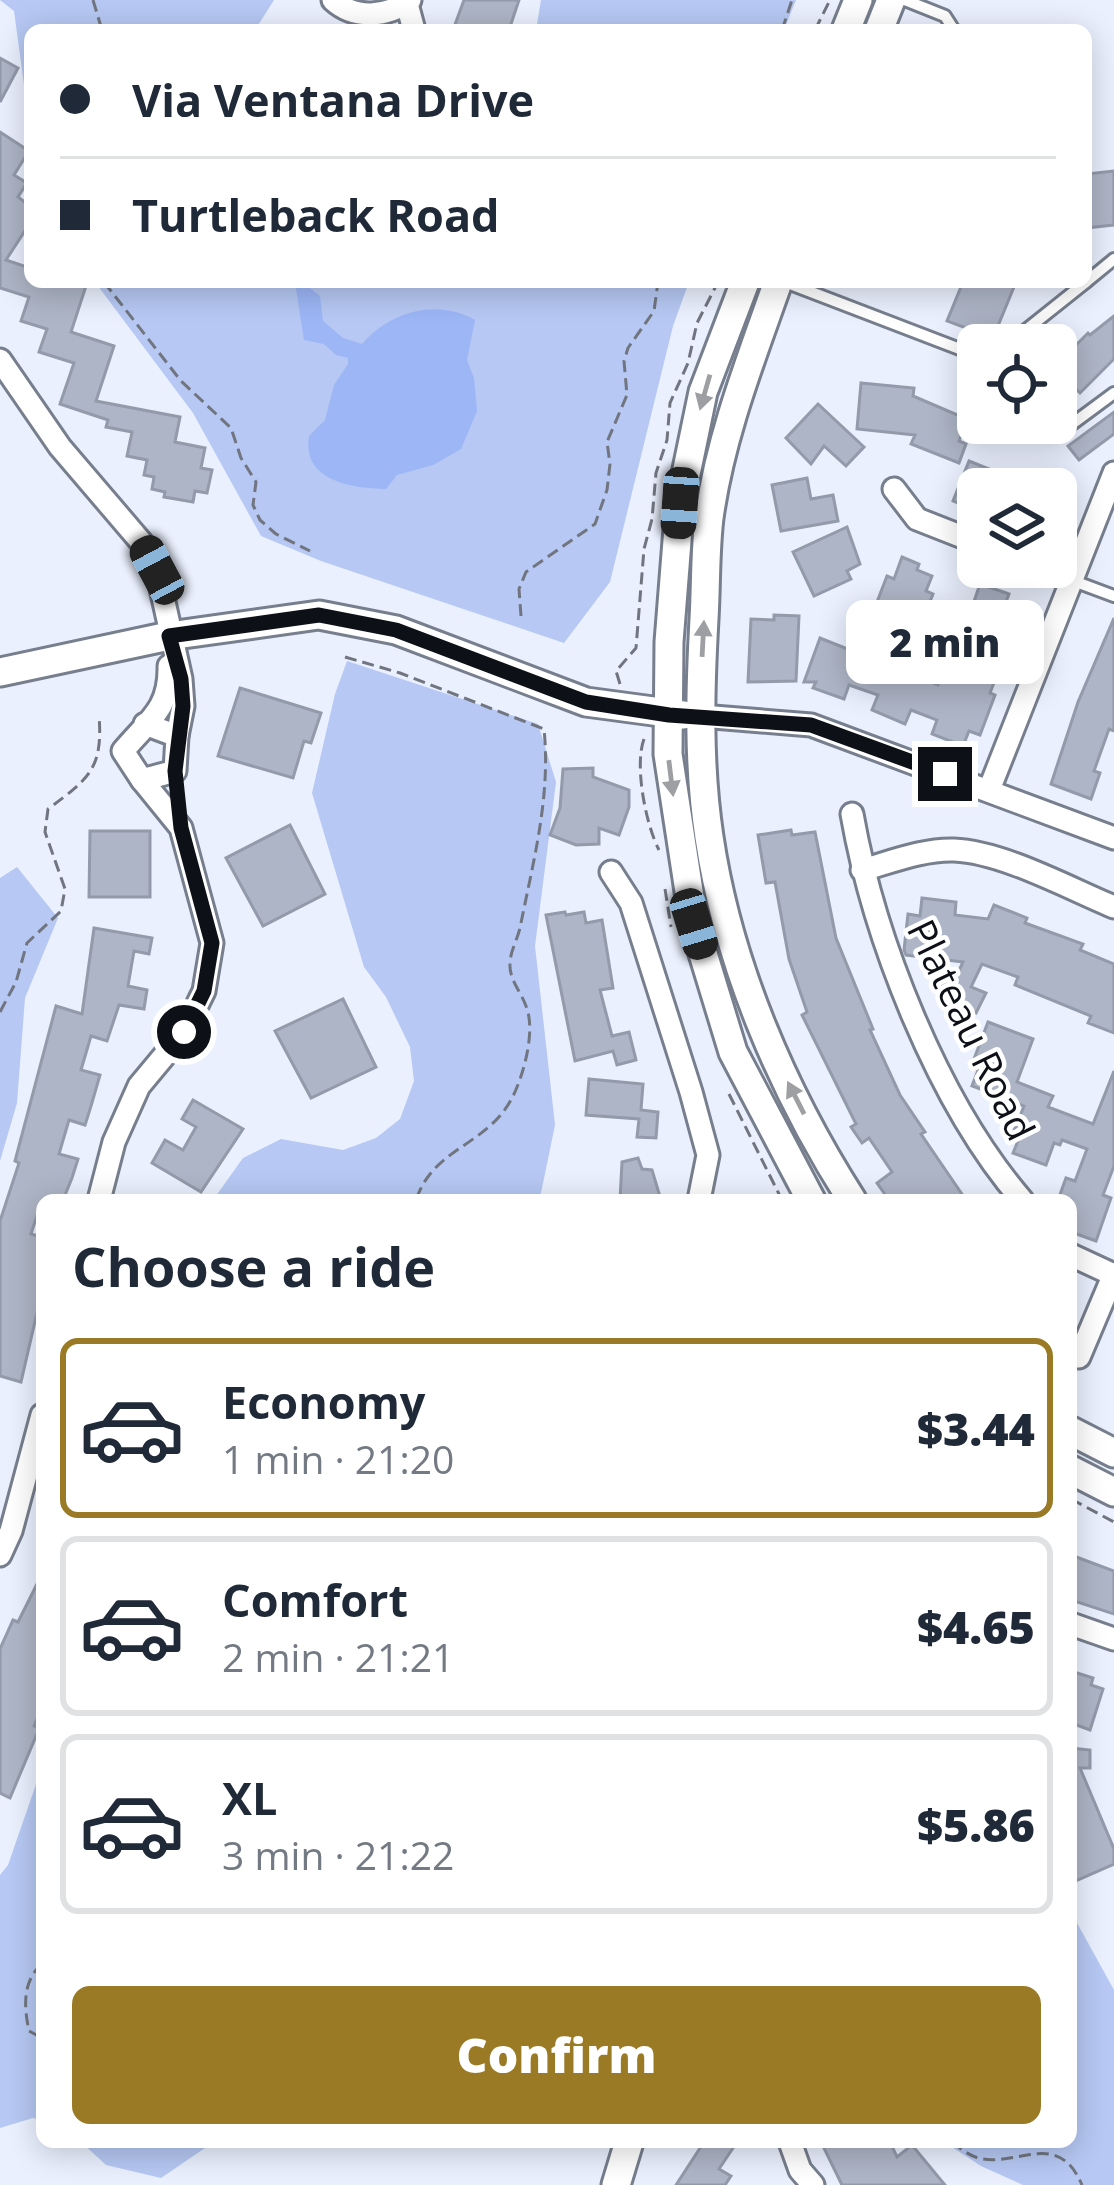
<!DOCTYPE html>
<meta charset="utf-8">
<style>
:root{--surface:#fff;--page:#f2f2f3;--text:#1f2937;--muted:#747a83;--line:#e0e1e3;--accent:#9a7a24}
body{margin:0;font-family:"Open Sans",sans-serif;background:var(--page);color:var(--text);height:100vh;display:flex;flex-direction:column;font-size:45px;white-space:nowrap}
*{box-sizing:border-box;margin:0}
p{font-size:39px;color:var(--muted)}
.icon{flex:none;width:66px;height:66px;fill:none;stroke:currentColor;stroke-width:2;stroke-linecap:round;stroke-linejoin:round}
.map{position:relative;flex:1;overflow:hidden}
.details{position:absolute;left:36px;top:1194px;width:1041px;height:954px;display:flex;flex-direction:column;background:var(--surface);border-radius:18px;box-shadow:0 6px 30px #0003}
.details>*{flex:none}
.top-card{position:absolute;left:24px;top:24px;width:1068px;height:264px;border-radius:18px;box-shadow:0 6px 30px #0003;display:grid;align-content:center;height:264px;padding:0 36px;background:var(--surface)}
.buttons{position:absolute;left:957px;top:324px;display:grid;gap:24px}
.buttons a{display:grid;place-items:center;width:120px;height:120px;border-radius:18px;background:var(--surface);box-shadow:0 6px 30px #0003;font-size:60px}
.end{position:absolute;width:54px;height:54px;margin:-27px;border:15px solid #0d1016;background:#fff;box-shadow:0 0 0 6px #fff}
.from{border-radius:50%}
.bubble{position:absolute;height:84px;border-radius:18px;background:var(--surface);box-shadow:0 6px 30px #0003;font-size:39px;font-weight:800;line-height:84px;text-align:center}
.car{position:absolute;width:36px;height:72px;margin:-36px -18px;border-radius:15px;box-shadow:0 0 9px 3px #0007;background:linear-gradient(#222 24%,#8ab4d8 0 40%,#222 0 76%,#8ab4d8 0 86%,#222 0)}
.top-card b{display:flex;align-items:center;gap:42px;height:114px;font-size:45px}
.top-card b+b{border-top:3px solid var(--line)}
.top-card i{width:30px;height:30px;background:var(--text)}
ul{padding:0;list-style:none}
li{display:flex;align-items:center;gap:36px;height:180px;margin:0 24px 18px;padding:0 12px;border:6px solid var(--line);border-radius:18px}
li div{flex:1}
li b{display:block;font-size:45px}
li em{font-style:normal;font-weight:800}
li.active{border-color:var(--accent)}
li>.icon{width:108px;height:108px;stroke-width:1.5}
h2{padding:0 36px;font-size:54px;line-height:144px}
.action{display:flex;gap:24px;margin-top:auto;padding:24px 36px}
.action a{flex:1;height:138px;border-radius:18px;background:var(--accent);color:#fff;font-size:48px;font-weight:800;line-height:138px;text-align:center}
.map>svg:first-child{display:block}
</style>
<div class="map">
<svg width="1114" height="2185" viewBox="0 0 1114 2185">
<rect width="100%" height="100%" fill="#eaf0fe"/>
<g fill="#b6c8f3">
<path d="M274 0 255 30H30V129L14 11 0 0Z"/>
<path d="M541 0H796L784 30H536Z"/>
<path d="M95 282H689L673 326 610 582 564 643 321 561 261 536 193 413Z"/>
<path d="M347 661 538 724 556 782 535 946 555 1125 541 1193 534 1200H213L243 1158 281 1139 343 1150 376 1138 400 1119 414 1081 410 1047 386 997 364 967 312 793 335 694Z"/>
<path d="M17 867 58 918 25 998 17 1103 0 1161V878Z"/>
<path d="M42 1767V2120L33 2118 0 2128V1875L8 1865Z"/>
<path d="M1071 1912 1114 1990V2185H1023L981 2166 944 2142H1071Z"/>
<path d="M81 2142H208L205 2148 161 2178 106 2165Z"/>
</g>
<path fill="#9cb6f6" d="M295 282H302L320 296 323 321 343 338 362 344C390 312 436 298 475 320L467 360 474 378 477 411 461 449 433 465 397 475 386 489C351 488 302 481 309 436L325 420 334 385 348 364V358L336 355 324 344 304 340Z"/>
<g fill="#aeb5c6" stroke="#939aaa" stroke-width="3">
<path d="M464 0H519L509 30H453Z"/>
<path d="M0 58 18 68 0 102Z"/>
<path d="M0 132 29 151 14 175 27 183 18 197 30 206V223L6 260 30 268V282H73L86 286 71 332 114 346 96 401 180 417 175 442 205 448 201 468 212 470 207 493 195 491 193 502 164 497 165 492 152 489 154 477 144 475 147 460 127 456 132 432 106 427 108 420 60 404 74 363 39 352 47 329 21 321 29 297 0 288Z"/>
<path d="M1114 171V225L1086 228V174Z"/>
<path d="M963 282H1016L993 338 947 321Z"/>
<path d="M1114 316V359L1080 393 1076 389 1056 409V365L1088 333 1090 335Z"/>
<path d="M861 383 914 388 913 396 967 419 959 441 966 444 959 463 911 444 915 435 857 429Z"/>
<path d="M818 404 864 447 846 466 824 446 811 464 786 438Z"/>
<path d="M1114 412V434L1079 460 1068 446Z"/>
<path d="M969 461 1034 487V489H978V511L953 501Z"/>
<path d="M807 478 811 499 833 495 838 521 781 531 772 485Z"/>
<path d="M847 527 860 564 847 571 851 579 814 596 793 552Z"/>
<path d="M902 557 919 564 917 570 932 576 926 591 933 594 921 624 875 607 887 576 894 579Z"/>
<path d="M980 584 1009 594 1006 602 1023 608 990 693 995 695 980 735 969 731 963 746 932 734 937 720 911 710 905 724 872 710 878 695 849 685 844 699 813 688 816 682H804L820 638 938 685 951 652 945 650 957 618 967 622Z"/>
<path d="M774 615 799 616 796 681 748 682 751 619 774 620Z"/>
<path d="M1114 618V731L1109 729 1094 771 1100 773 1091 799 1051 784 1078 702Z"/>
<path d="M240 688 321 713 311 743 304 741 293 778 218 756Z"/>
<path d="M593 768V777L629 790V807L619 835 599 828V844L576 845 550 835 560 808 563 769Z"/>
<path d="M290 825 325 894 263 926 226 858Z"/>
<path d="M791 830 792 835 815 832 836 938 873 1029 870 1030 900 1095 925 1132 921 1134 966 1200H889L877 1183 892 1172 869 1138 862 1143 851 1127 856 1124 802 1015 807 1012 789 959 775 882 766 883 758 835Z"/>
<path d="M90 831H150V897H89Z"/>
<path d="M922 898 956 902 955 915 988 919 994 905 1027 918 1025 923 1083 944 1080 950 1114 964V1033L1088 1023 1091 1016 1015 985 1018 977 982 964 971 987 986 993 976 1013 956 1004 961 996 934 983 939 972 955 979 963 962 906 955 904 950 908 914 920 916Z"/>
<path d="M565 912 566 915 584 912 586 923 602 920 613 988 600 990 612 1036 629 1032 636 1060 617 1065 613 1051 575 1061 546 915Z"/>
<path d="M94 928 152 938 149 954 134 951 128 986 147 990 144 1009 119 1005 107 1041 91 1036 81 1070 100 1075 91 1106 85 1125 69 1120 59 1154 78 1159 72 1178 63 1200H42L31 1234 42 1237V1291L21 1382 0 1376V1221L19 1163 15 1161 56 1006 82 1014Z"/>
<path d="M343 999 376 1067 311 1098 275 1031Z"/>
<path d="M988 1022 1033 1039 1017 1082 1053 1096 1048 1107 1093 1124 1114 1071V1166L1103 1195 1111 1198 1096 1241 1071 1232 1075 1219 1071 1217V1200H1058L1066 1178 1075 1181 1087 1149 1062 1140 1060 1145 1054 1143 1046 1165 1013 1153 1020 1136 1013 1133 1024 1106 972 1086 978 1070 971 1067Z"/>
<path d="M589 1079 643 1084 641 1110 658 1112 656 1138 637 1137 639 1119 586 1115Z"/>
<path d="M193 1100 243 1129 201 1192 152 1163 165 1140 183 1150 196 1127 182 1119Z"/>
<path d="M638 1158 642 1169 652 1170 661 1200H620L622 1162Z"/>
<path d="M1071 1555 1114 1571V1614L1071 1600Z"/>
<path d="M42 1574V1707L34 1726 39 1729 10 1798 0 1793V1649L13 1620 18 1622Z"/>
<path d="M1074 1672 1093 1678 1091 1685 1103 1689 1090 1730 1071 1723Z"/>
<path d="M1071 1748 1090 1750V1768H1080L1114 1849V1864L1071 1883Z"/>
<path d="M704 2142H737L719 2169 731 2176 725 2185H676Z"/>
<path d="M821 2142H890L897 2157 912 2145 945 2185H842Z"/>
</g>
<g fill="none" stroke-linecap="round" stroke-linejoin="round">
<defs>
<g id="lane">
<path d="M905 0 945 16 954 30"/>
<path d="M785 282 978 356"/>
<path d="M1086 282 1114 259"/>
<path d="M1007 345 1086 282"/>
<path d="M1064 430 1114 393"/>
<path d="M1071 580 1114 596"/>
</g>
<g id="street">
<path d="M333 0C355 20 387 17 410 0"/>
<path d="M407 4 414 30"/>
<path d="M0 360 60 447 142 543 157 570 181 679 183 706 177 736"/>
<path d="M894 489 917 519 978 543"/>
<path d="M1038 567 1071 580"/>
<path d="M701 716 811 725 1114 838"/>
<path d="M145 724 177 736 175 771 142 780 123 751C149 720 170 709 169 666"/>
<path d="M989 790 1114 473"/>
<path d="M852 814C874 939 938 1103 1022 1200"/>
<path d="M862 870C891 862 923 849 954 850 1003 852 1068 888 1114 907"/>
<path d="M611 872 631 903 691 1092 708 1155 699 1200"/>
<path d="M99 1200 114 1142 139 1086 184 1032 204 991 212 943 181 828 142 780"/>
<path d="M1071 1255 1114 1275"/>
<path d="M1079 1357 1114 1274"/>
<path d="M0 1555 11 1531 42 1415"/>
<path d="M1071 1624 1114 1639"/>
<path d="M790 2142 800 2170 813 2185"/>
</g>
<g id="secondary">
<path d="M846 30 858 0"/>
<path d="M879 30 891 0"/>
<path d="M745 282 703 392 680 503 669 642 668 754 694 924 733 1052 811 1200"/>
<path d="M778 282C751 359 720 437 709 518 705 551 706 585 704 619 700 692 698 764 709 837 728 965 783 1092 852 1200"/>
<path d="M0 672 169 636 319 615 396 630 586 702 683 715"/>
<path d="M1071 1431 1114 1453"/>
<path d="M1071 1470 1114 1492"/>
<path d="M616 2185 629 2142"/>
</g>
</defs>
<use href="#lane" stroke="#777e8d" stroke-width="16"/>
<use href="#street" stroke="#777e8d" stroke-width="27"/>
<use href="#secondary" stroke="#777e8d" stroke-width="33"/>
<g stroke="#71757f" stroke-width="3" stroke-dasharray="12 6" stroke-linecap="butt">
<path d="M93 0 102 30"/>
<path d="M782 30 792 0"/>
<path d="M815 30 830 0"/>
<path d="M104 282 181 381 231 428 241 458 256 482 253 505 260 520 276 534 310 551"/>
<path d="M521 616 519 589 526 572 595 524 607 490 610 464 607 442 627 395 624 361 628 348 654 311 658 282"/>
<path d="M345 657 400 673 544 729C551 797 533 862 520 928 517 941 510 951 510 964 509 979 521 992 526 1006 535 1028 526 1065 517 1087 494 1147 435 1143 416 1200"/>
<path d="M620 684 616 671 636 648 644 549 652 519 656 473 667 440 670 403 688 363 697 323 718 282"/>
<path d="M644 739C634 766 646 825 659 850"/>
<path d="M665 889 671 927"/>
<path d="M0 1012 16 982 27 943 61 911 65 889 45 832 48 809C90 778 103 768 99 715"/>
<path d="M729 1094 782 1200"/>
<path d="M1071 1499 1114 1522"/>
<path d="M42 1964C22 1981 24 2007 29 2031L42 2038"/>
<path d="M952 2142C960 2148 968 2155 978 2158 1017 2168 1058 2128 1082 2185"/>
</g>
<use href="#lane" stroke="#fff" stroke-width="10"/>
<use href="#street" stroke="#fff" stroke-width="21"/>
<use href="#secondary" stroke="#fff" stroke-width="27"/>
</g>
<defs><path id="oneway-solid" d="M-6-.8H1V-3.2L6.5 0L1 3.2V.8H-6Z" transform="scale(3)"/></defs>
<g fill="#9e9fa2">
<use href="#oneway-solid" transform="translate(705 392) rotate(106)"/>
<use href="#oneway-solid" transform="translate(703 639) rotate(-87)"/>
<use href="#oneway-solid" transform="translate(671 778) rotate(83)"/>
<use href="#oneway-solid" transform="translate(796 1098) rotate(-117)"/>
</g>
<g fill="none" stroke-linecap="round" stroke-linejoin="round">
<path stroke="#0d1016" stroke-width="15" d="M184 1032 204 991 212 943 181 828 175 771 183 706 181 679 169 636 319 615 396 630 586 702 669 715 811 725 945 774"/>
</g>
<g text-anchor="middle" stroke-width="9" stroke-linejoin="round" paint-order="stroke">
<g font-size="39" fill="#0d1016" stroke="#fff">
<text transform="translate(971 1030) rotate(64)" y="14">Plateau Road</text>
</g>
</g>
</svg>
<div class="buttons">
<a><svg class="icon" aria-label="locate" viewBox="0 0 24 24"><circle cx="12" cy="12" r="6"/><path d="M12 2v4M12 18v4M2 12h4M18 12h4"/></svg></a>
<a><svg class="icon" aria-label="layers" viewBox="0 0 24 24"><path d="M12 4l9 5-9 5-9-5zM3 14l9 5 9-5"/></svg></a>
</div>
<i class="end from" style="left:184px;top:1032px"></i>
<i class="end" style="left:945px;top:774px"></i>
<div class="bubble" style="left:846px;top:600px;width:198px">2 min</div>
<i class="car" style="left:680px;top:503px;rotate:184deg"></i>
<i class="car" style="left:157px;top:570px;rotate:332deg"></i>
<i class="car" style="left:694px;top:924px;rotate:163deg"></i>
<div class="top-card">
<b><i class="from"></i>Via Ventana Drive</b>
<b><i></i>Turtleback Road</b>
</div>
<section class="details">
<h2>Choose a ride</h2>
<ul>
<li class="active"><svg class="icon" aria-label="car" viewBox="0 0 24 24"><path d="M5 17H2v-5l4-1 3-4h7l3 4 3 1v5h-3M9 17h6M6 11h13"/><circle cx="7" cy="17" r="2"/><circle cx="17" cy="17" r="2"/></svg><div><b>Economy</b><p>1 min · 21:20</p></div><em>$3.44</em></li>
<li><svg class="icon" aria-label="car" viewBox="0 0 24 24"><path d="M5 17H2v-5l4-1 3-4h7l3 4 3 1v5h-3M9 17h6M6 11h13"/><circle cx="7" cy="17" r="2"/><circle cx="17" cy="17" r="2"/></svg><div><b>Comfort</b><p>2 min · 21:21</p></div><em>$4.65</em></li>
<li><svg class="icon" aria-label="car" viewBox="0 0 24 24"><path d="M5 17H2v-5l4-1 3-4h7l3 4 3 1v5h-3M9 17h6M6 11h13"/><circle cx="7" cy="17" r="2"/><circle cx="17" cy="17" r="2"/></svg><div><b>XL</b><p>3 min · 21:22</p></div><em>$5.86</em></li>
</ul>
<div class="action"><a>Confirm</a></div>
</section>
</div>
